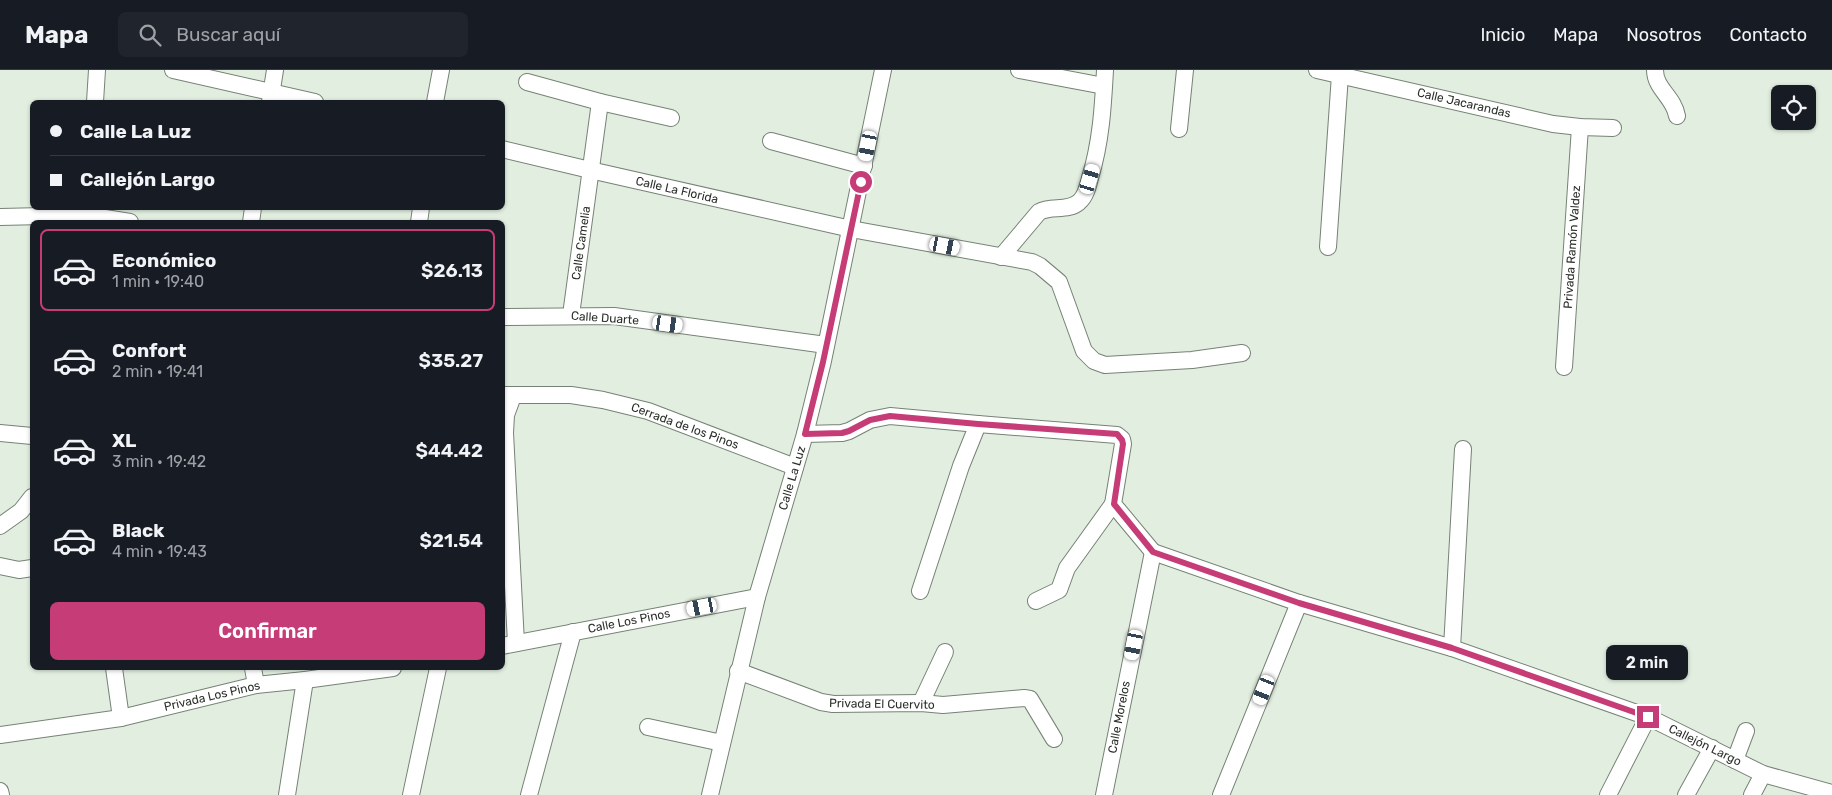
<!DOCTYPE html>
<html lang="es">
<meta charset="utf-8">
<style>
:root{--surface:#171b24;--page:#20242c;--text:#f1f3f6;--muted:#9ea1a6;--line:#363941;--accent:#c63c76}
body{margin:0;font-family:Rubik,sans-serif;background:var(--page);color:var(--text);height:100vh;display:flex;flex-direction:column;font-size:19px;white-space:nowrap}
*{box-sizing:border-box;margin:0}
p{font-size:16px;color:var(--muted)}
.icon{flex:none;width:28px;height:28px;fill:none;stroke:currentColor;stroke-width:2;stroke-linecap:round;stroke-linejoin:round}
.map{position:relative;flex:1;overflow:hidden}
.drawer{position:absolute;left:30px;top:150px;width:475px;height:450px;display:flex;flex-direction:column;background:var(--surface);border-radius:8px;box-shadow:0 1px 4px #0004}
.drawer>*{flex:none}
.banner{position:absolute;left:30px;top:30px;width:475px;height:110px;border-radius:8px;box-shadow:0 1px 4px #0004;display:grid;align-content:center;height:110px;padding:0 20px;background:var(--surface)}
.fabs{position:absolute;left:1771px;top:15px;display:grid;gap:10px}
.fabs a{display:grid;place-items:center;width:45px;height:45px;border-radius:8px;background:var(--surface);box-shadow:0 1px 4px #0004;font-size:25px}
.end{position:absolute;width:22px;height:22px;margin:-11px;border:6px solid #c63c76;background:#fff;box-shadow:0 0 0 2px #fff}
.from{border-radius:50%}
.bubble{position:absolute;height:35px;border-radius:8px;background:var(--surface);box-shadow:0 1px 4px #0004;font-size:16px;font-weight:600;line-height:35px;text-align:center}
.car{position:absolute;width:15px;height:30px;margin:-15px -8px;border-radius:6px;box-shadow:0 0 4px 1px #0007;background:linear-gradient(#fff 24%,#345 0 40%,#fff 0 76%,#345 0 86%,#fff 0)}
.banner b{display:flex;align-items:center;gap:18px;height:48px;font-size:19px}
.banner b+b{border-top:1px solid var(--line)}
.banner i{width:12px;height:12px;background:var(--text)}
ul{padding:9px 0 0;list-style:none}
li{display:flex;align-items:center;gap:15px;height:82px;margin:0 10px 8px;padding:0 10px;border:2px solid transparent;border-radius:8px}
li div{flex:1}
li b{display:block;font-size:19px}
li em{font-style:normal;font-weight:600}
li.current{border-color:var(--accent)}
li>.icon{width:45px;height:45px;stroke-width:1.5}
.primary-button{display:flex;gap:10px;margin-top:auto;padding:10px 20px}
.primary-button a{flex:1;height:58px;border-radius:8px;background:var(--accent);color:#fff;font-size:20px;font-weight:600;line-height:58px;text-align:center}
header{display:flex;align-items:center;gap:30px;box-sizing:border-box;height:70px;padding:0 25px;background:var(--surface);border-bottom:1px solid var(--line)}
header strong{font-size:24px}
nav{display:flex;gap:28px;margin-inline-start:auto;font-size:18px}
.search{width:350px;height:45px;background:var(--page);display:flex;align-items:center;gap:12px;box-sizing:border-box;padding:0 18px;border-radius:8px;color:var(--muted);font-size:19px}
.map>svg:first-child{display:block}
</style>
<header>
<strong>Mapa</strong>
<div class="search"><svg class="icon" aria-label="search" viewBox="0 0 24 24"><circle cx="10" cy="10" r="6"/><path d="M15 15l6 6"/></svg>Buscar aquí</div>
<nav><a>Inicio</a><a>Mapa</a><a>Nosotros</a><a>Contacto</a></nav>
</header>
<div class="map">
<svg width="1832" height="725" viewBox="0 0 1832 725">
<rect width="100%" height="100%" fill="#e2efe0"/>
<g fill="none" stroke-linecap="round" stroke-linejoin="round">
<defs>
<g id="minor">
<path d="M173 0 315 32"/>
<path d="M1019 0 1104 16"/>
<path d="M1317 0 1553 54 1580 57 1613 58"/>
<path d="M1655 0C1655 19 1674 27 1677 46"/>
<path d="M527 12 600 32 671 48"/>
<path d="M95 32 97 0"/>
<path d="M270 32 275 0"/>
<path d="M435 32 441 0"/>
<path d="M1179 59 1185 0"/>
<path d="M771 71 864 96"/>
<path d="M502 79 590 100 851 159 1032 192 1040 196 1059 212 1084 281 1094 291 1105 295 1192 290 1242 283"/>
<path d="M0 147 86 145 130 152"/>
<path d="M251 152 253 138"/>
<path d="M419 152 421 138"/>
<path d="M1328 177 1340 5"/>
<path d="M1001 187 1039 142C1051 135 1068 142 1079 132 1086 126 1088 116 1090 108 1101 72 1103 37 1105 0"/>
<path d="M571 245 600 32"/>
<path d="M502 247 614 246 826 275"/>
<path d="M1564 297 1580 57"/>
<path d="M502 325H571L603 330 648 341 795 397"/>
<path d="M513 326 506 345 505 363 516 573"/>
<path d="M0 363 32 366"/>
<path d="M805 364 842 363 849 361 870 350 890 346 978 354 1117 365 1122 369 1123 374 1113 434 1153 482"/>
<path d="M0 456 21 441 32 427"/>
<path d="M1153 482 1299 533 1452 578 1648 647 1763 704 1832 723"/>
<path d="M0 496 19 500 32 498"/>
<path d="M920 521 961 396 978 354"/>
<path d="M1036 531 1059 520 1067 498 1113 434"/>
<path d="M502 576 757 527"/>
<path d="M1452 578 1463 379"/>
<path d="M114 598 121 648"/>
<path d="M253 598 256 615"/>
<path d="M738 601 821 632 833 634 921 633 943 635 1024 628 1030 629 1054 669"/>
<path d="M921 633 945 582"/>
<path d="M648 657 722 673"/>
<path d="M0 665 121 648 256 615 305 610 393 598"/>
<path d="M1735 690 1746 661"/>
<path d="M0 721 1 725"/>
<path d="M287 725 305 610"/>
<path d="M411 725 438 598"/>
<path d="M529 725 573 562"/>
<path d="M710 725 757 527 805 364 823 291 883 0"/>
<path d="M1104 725 1153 482"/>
<path d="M1221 725 1299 533"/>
<path d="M1608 725 1648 647"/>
<path d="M1686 725 1712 678"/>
<path d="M1752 725 1763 704"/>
</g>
</defs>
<use href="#minor" stroke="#768275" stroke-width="18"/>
<use href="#minor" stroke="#fff" stroke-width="16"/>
</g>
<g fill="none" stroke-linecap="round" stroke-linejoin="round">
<path stroke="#c63c76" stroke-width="6" d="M861 112 823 292 805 364 842 363 849 361 870 350 890 346 978 354 1117 364 1122 370 1123 374 1114 434 1153 482 1299 533 1452 578 1648 647"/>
</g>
<g text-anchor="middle" stroke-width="4" stroke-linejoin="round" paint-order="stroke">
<g font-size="12" fill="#2a2f29" stroke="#fff">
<text transform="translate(1464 33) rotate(13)" y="4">Calle Jacarandas</text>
<text transform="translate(677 120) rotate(13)" y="4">Calle La Florida</text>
<text transform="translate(581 173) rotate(-82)" y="4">Calle Camelia</text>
<text transform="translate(1572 177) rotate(-86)" y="4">Privada Ramón Valdez</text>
<text transform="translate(605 248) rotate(4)" y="4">Calle Duarte</text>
<text transform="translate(685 356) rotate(20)" y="4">Cerrada de los Pinos</text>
<text transform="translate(792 408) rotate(-73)" y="4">Calle La Luz</text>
<text transform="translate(629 551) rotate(-11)" y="4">Calle Los Pinos</text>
<text transform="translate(212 626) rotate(-13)" y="4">Privada Los Pinos</text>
<text transform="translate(882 634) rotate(1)" y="4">Privada El Cuervito</text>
<text transform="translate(1119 647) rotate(-79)" y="4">Calle Morelos</text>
<text transform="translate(1705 675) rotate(26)" y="4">Callejón Largo</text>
</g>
</g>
</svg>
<div class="fabs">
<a><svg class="icon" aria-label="locate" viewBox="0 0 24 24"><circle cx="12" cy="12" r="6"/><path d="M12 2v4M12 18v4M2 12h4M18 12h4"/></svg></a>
</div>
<i class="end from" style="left:861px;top:112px"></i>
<i class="end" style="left:1648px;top:647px"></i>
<div class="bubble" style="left:1606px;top:575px;width:82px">2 min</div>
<i class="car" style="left:868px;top:76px;rotate:191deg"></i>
<i class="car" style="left:1090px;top:109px;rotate:17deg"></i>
<i class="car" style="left:945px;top:176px;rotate:101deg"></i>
<i class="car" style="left:668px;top:254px;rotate:98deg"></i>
<i class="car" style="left:702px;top:537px;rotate:259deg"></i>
<i class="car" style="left:1134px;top:575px;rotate:191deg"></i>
<i class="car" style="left:1264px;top:620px;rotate:202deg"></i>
<div class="banner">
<b><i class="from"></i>Calle La Luz</b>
<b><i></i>Callejón Largo</b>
</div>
<section class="drawer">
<ul>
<li class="current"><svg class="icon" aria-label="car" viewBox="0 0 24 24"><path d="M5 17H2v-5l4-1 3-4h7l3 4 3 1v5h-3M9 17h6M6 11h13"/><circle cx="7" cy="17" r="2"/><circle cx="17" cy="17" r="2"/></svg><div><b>Económico</b><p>1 min · 19:40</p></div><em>$26.13</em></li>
<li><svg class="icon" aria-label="car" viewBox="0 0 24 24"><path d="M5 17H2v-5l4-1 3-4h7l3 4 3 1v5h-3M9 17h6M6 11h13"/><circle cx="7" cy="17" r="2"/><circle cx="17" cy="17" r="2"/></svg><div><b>Confort</b><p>2 min · 19:41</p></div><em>$35.27</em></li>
<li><svg class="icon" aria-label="car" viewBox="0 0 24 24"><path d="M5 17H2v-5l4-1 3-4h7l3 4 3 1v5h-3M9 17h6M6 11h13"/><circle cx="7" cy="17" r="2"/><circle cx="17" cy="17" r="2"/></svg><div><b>XL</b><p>3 min · 19:42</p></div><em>$44.42</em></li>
<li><svg class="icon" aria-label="car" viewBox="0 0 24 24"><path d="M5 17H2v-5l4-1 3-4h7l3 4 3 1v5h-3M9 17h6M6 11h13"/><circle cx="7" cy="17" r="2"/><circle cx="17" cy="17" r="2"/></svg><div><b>Black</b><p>4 min · 19:43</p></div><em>$21.54</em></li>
</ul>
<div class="primary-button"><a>Confirmar</a></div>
</section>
</div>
